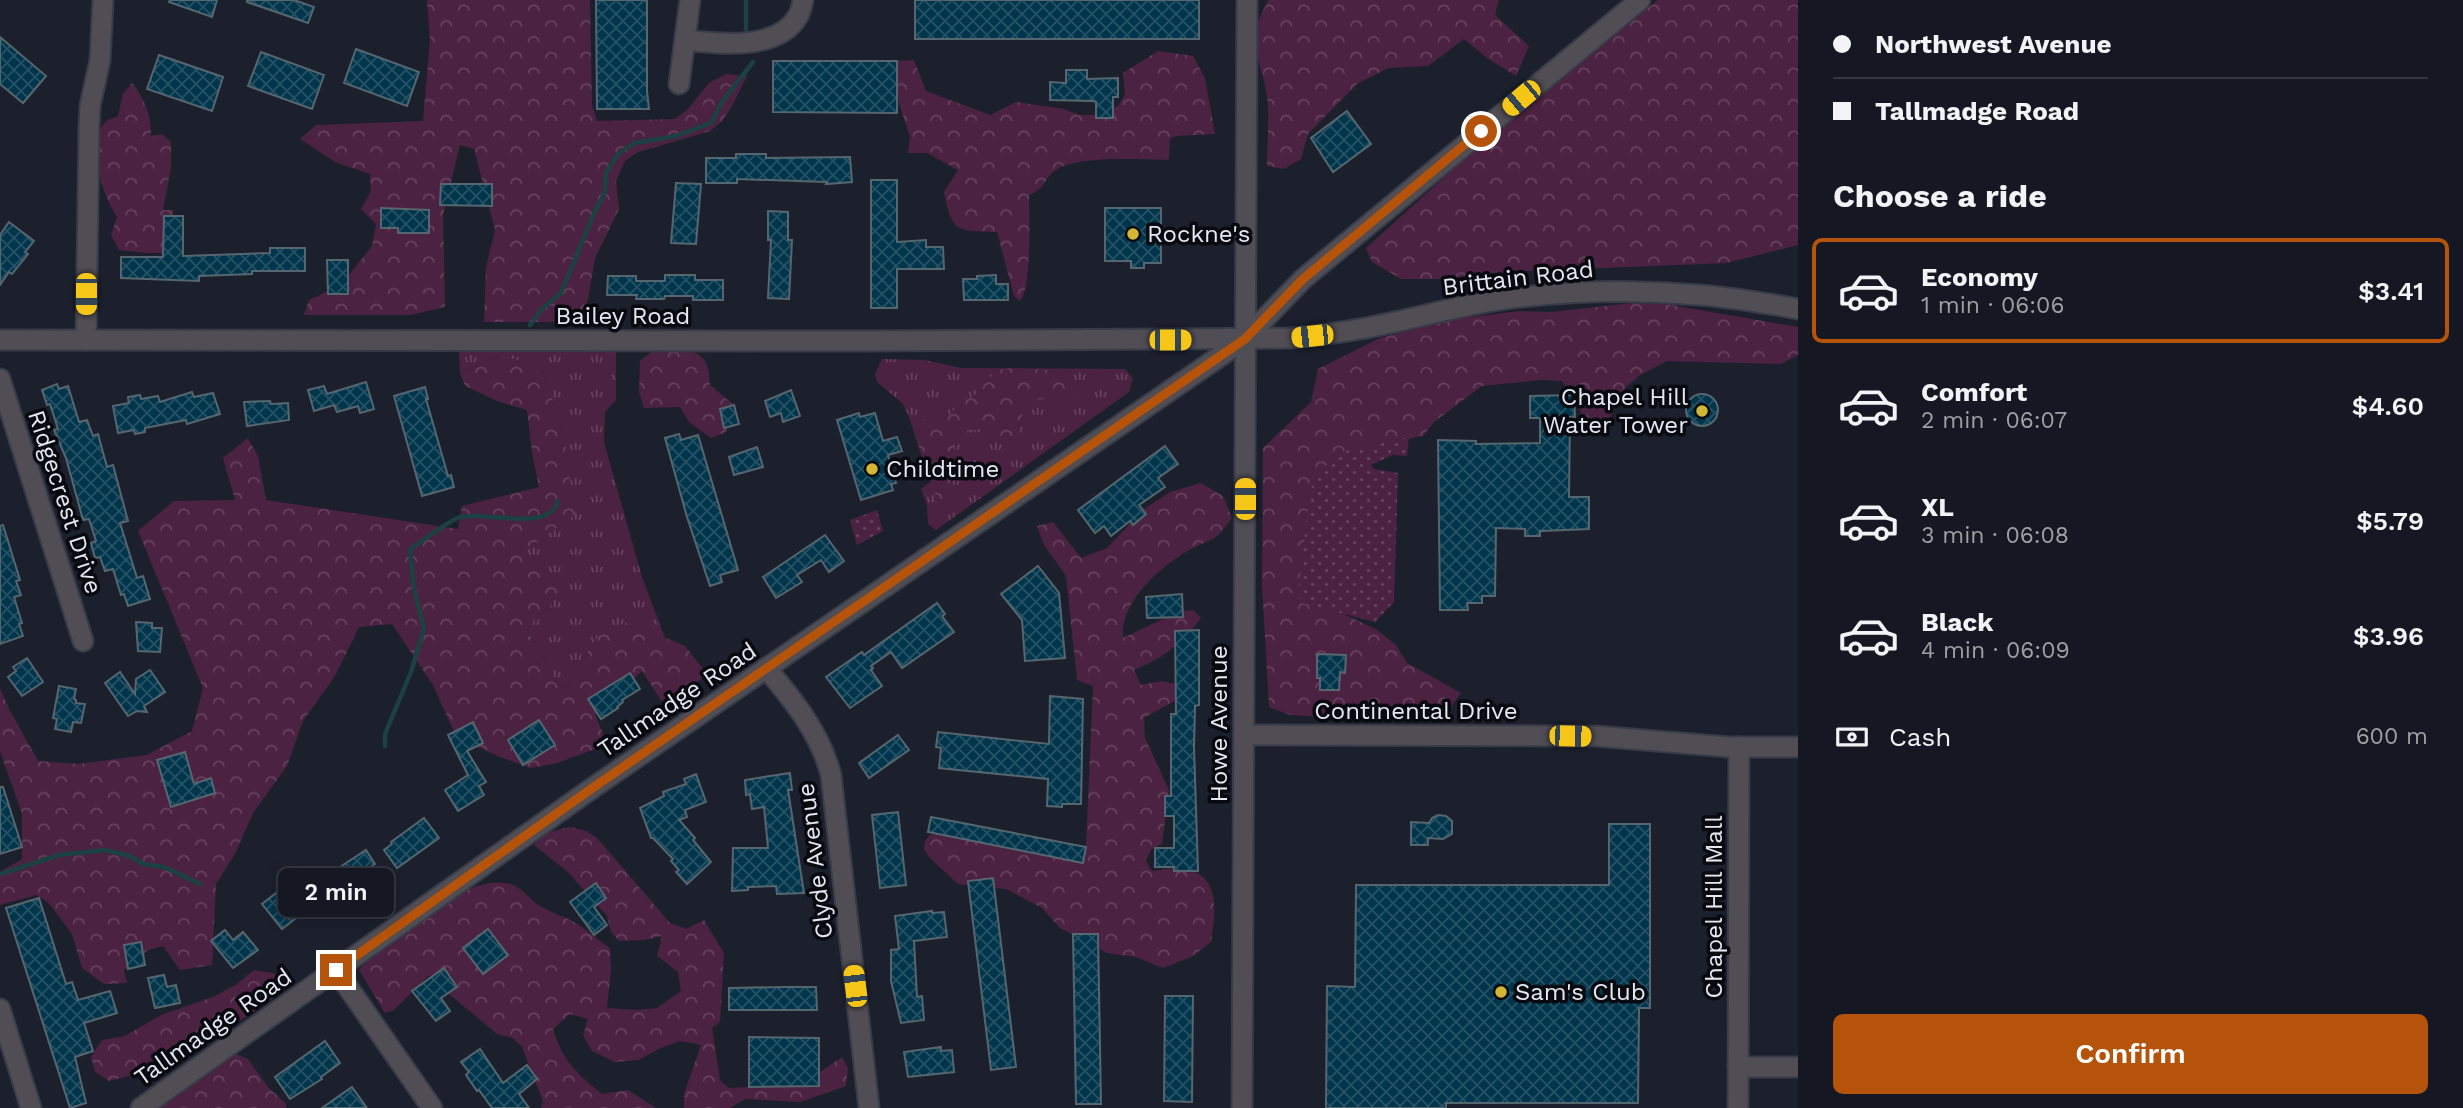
<!DOCTYPE html>
<meta charset="utf-8">
<style>
:root{--surface:#151822;--page:#22252f;--text:#f1f3f6;--muted:#9da0a5;--line:#343740;--accent:#b45309}
body{margin:0;font-family:"Work Sans",sans-serif;background:var(--page);color:var(--text);height:100vh;display:flex;flex-direction:column;font-size:26px;white-space:nowrap}
*{box-sizing:border-box;margin:0}
p{font-size:23px;color:var(--muted)}
.icon{flex:none;width:38px;height:38px;fill:none;stroke:currentColor;stroke-width:2;stroke-linecap:round;stroke-linejoin:round}
.map{position:relative;flex:1;overflow:hidden}
.sheet{display:flex;flex-direction:column;background:var(--surface);width:665px}
.sheet>*{flex:none}
.banner{display:grid;align-content:center;height:154px;padding:0 35px;background:var(--surface)}
.end{position:absolute;width:32px;height:32px;margin:-16px;border:9px solid #b45309;background:#fff;box-shadow:0 0 0 4px #fff}
.from{border-radius:50%}
.bubble{position:absolute;height:49px;border-radius:10px;background:var(--surface);box-shadow:0 4px 18px #0003,0 0 0 2px var(--line);font-size:23px;font-weight:600;line-height:49px;text-align:center}
.car{position:absolute;width:21px;height:42px;margin:-21px -10px;border-radius:9px;box-shadow:0 0 5px 2px #0007;background:linear-gradient(#f5c518 24%,#345 0 40%,#f5c518 0 76%,#345 0 86%,#f5c518 0)}
.banner b{display:flex;align-items:center;gap:24px;height:66px;font-size:26px}
.banner b+b{border-top:2px solid var(--line)}
.banner i{width:18px;height:18px;background:var(--text)}
ul{padding:0;list-style:none}
li{display:flex;align-items:center;gap:21px;height:105px;margin:0 14px 10px;padding:0 21px;border:4px solid transparent;border-radius:10px}
li div{flex:1}
li b{display:block;font-size:26px}
li em{font-style:normal;font-weight:600}
li.selected{border-color:var(--accent)}
li>.icon{width:63px;height:63px;stroke-width:1.5}
h2{padding:0 35px;font-size:32px;line-height:84px}
.pay{display:flex;align-items:center;gap:18px;height:77px;padding:0 35px;font-size:26px}
.pay p{margin-inline-start:auto}
.cta{display:flex;gap:14px;margin-top:auto;padding:14px 35px}
.cta a{flex:1;height:80px;border-radius:10px;background:var(--accent);color:#fff;font-size:28px;font-weight:600;line-height:80px;text-align:center}
main{display:flex;flex:1;min-height:0}
.map>svg:first-child{display:block}
</style>
<main>
<div class="map">
<svg width="1798" height="1108" viewBox="0 0 1798 1108">
<defs>
<pattern id="grass-tufts" width="24" height="20" patternUnits="userSpaceOnUse" patternTransform="scale(1.75)"><rect width="24" height="20" fill="#4c2242"/><path d="M3 7l-1-3M5 7V3M7 7l1-3M15 17l-1-3M17 17v-4M19 17l1-3" fill="none" stroke="#66425e"/></pattern>
<pattern id="forest-crowns" width="20" height="18" patternUnits="userSpaceOnUse" patternTransform="scale(1.75)"><rect width="20" height="18" fill="#4c2242"/><path d="M2 6a3 3 0 1 1 6 0M12 15a3 3 0 1 1 6 0" fill="none" stroke="#66425e"/></pattern>
<pattern id="park-dots" width="8" height="8" patternUnits="userSpaceOnUse" patternTransform="scale(1.75)"><rect width="8" height="8" fill="#4c2242"/><path d="M2 2h.1M6 6h.1" fill="none" stroke="#66425e" stroke-width="1.8" stroke-linecap="round"/></pattern>
<pattern id="building-cross-hatch" width="8" height="8" patternUnits="userSpaceOnUse" patternTransform="scale(1.75)"><rect width="8" height="8" fill="#01354c"/><path d="M0 0l8 8M0 8l8-8" fill="none" stroke="#265266"/></pattern>
</defs>
<rect width="100%" height="100%" fill="#1c202d"/>
<g fill="url(#grass-tufts)">
<path d="M459 350 616 352V400L605 412 604 442 642 577 665 638 576 669 568 689 559 685 527 630 535 618 551 605 523 552 543 535 564 434 543 371 500 356 460 373Z"/>
<path d="M882 359 924 360 961 368 1125 369 1133 378 1129 392 936 530 928 524 927 505 921 489 930 482 908 414 902 403 877 382 875 374Z"/>
</g>
<g fill="url(#forest-crowns)">
<path d="M427 0H590L592 105 597 121 675 119 687 110 709 83 726 74 747 76 731 108 722 121 710 131 638 152 625 161 616 181 619 209 595 258 584 322H484L486 267 495 230 474 149 460 145 443 215 445 307 410 315H304L309 300 341 285 372 246 376 224 361 209 371 191 370 174 335 162 300 139 316 125 423 121 430 40Z"/>
<path d="M1269 0H1499L1495 15 1529 46 1516 76 1487 58 1464 39 1428 66 1388 68 1357 84 1308 134 1301 159 1284 169 1267 166C1267 146 1269 125 1268 105 1265 62 1241 44 1269 0Z"/>
<path d="M1658 0H1798V245L1726 263 1483 273 1450 279H1401L1372 262 1366 248 1491 135Z"/>
<path d="M1158 51 1193 56 1205 78 1215 134 1176 136 1170 139 1169 160C1140 160 1072 154 1052 173 1041 184 1048 186 1029 195 1029 216 1032 289 1020 301L1014 296 997 232C957 231 952 233 944 192L958 170 927 153H908L910 137 897 97V61L914 60 926 91 990 115 1016 102 1064 109 1079 115H1098L1118 106 1125 95 1123 73Z"/>
<path d="M132 83C144 98 152 116 151 136L162 134 171 142V167L163 210H173L171 253H147L119 250 111 235 117 217C101 192 97 167 94 137L106 121 118 116 123 94Z"/>
<path d="M1632 303 1665 304 1798 327V355L1781 364 1667 361 1640 375 1625 388 1608 421 1587 425 1574 398 1562 381 1542 380 1482 386 1434 422 1423 436 1338 453 1340 612 1377 630 1396 645 1407 663 1461 693 1442 718 1403 716 1370 705 1348 708 1324 717 1290 715 1269 707 1262 586 1263 448 1311 402 1318 369 1380 338 1454 319 1520 311 1552 312Z"/>
<path d="M654 350C670 350 698 346 706 363 709 368 709 379 710 385L736 407 726 432 711 438 689 422 680 407 644 408 639 392 640 361Z"/>
<path d="M500 356 527 362 543 371 564 434 575 515 523 552 562 586 551 605 535 618 527 630 559 685 568 689 576 669 601 632 629 622 685 646 707 674 666 708 642 671 595 714 603 734 598 748 557 763 531 768 500 757 456 736 433 685 392 624 359 627 335 676 303 721 287 766 253 813 235 854 216 884 212 965 180 970 163 946 148 950 124 970 127 983 104 984 82 968 72 934 49 903 36 895 0 905V872L22 859V814L0 751V688L9 709 38 761 79 764 147 755 192 731 203 688 138 531 174 501 235 500 223 458 248 438 258 456 266 500 458 529 462 506 539 487 532 453 527 410 497 401 465 386 460 373Z"/>
<path d="M1012 368C1040 371 1068 364 1084 394L1077 398 1027 400C1020 416 1019 432 1015 449L992 428 979 429 957 435 952 458 953 501 941 508 935 500V479L926 468 911 422 927 419 944 422 958 405 979 392 996 370Z"/>
<path d="M1201 483 1223 496 1232 518C1227 524 1221 534 1214 538 1206 543 1197 545 1189 550 1161 566 1119 602 1123 638L1178 612 1193 610 1201 618C1182 643 1164 658 1134 670L1141 685 1162 681 1176 684V700L1144 718 1145 738 1169 790 1162 844 1151 849 1146 861 1152 871C1162 870 1175 867 1185 869 1222 876 1215 914 1211 942L1191 957 1163 968 1136 957 1107 953 1060 928 1042 908 1006 889 958 884 930 858 924 849 925 841 930 835 938 834 1083 863 1086 847 1093 686 1077 680 1066 576 1044 545 1037 526 1053 522 1081 558 1107 548 1144 509 1170 492Z"/>
<path d="M569 827 586 831 597 838 670 923 686 929 704 920 724 953 720 1022 712 1028 720 1080 729 1088 801 1085 842 1057 848 1068 846 1086 800 1102 745 1099 730 1108H684V1094L701 1045 680 1041 658 1049 639 1060 615 1062 592 1051 583 1035 588 1019 570 1014 553 1029C562 1060 577 1074 602 1094L628 1090 656 1108H541L543 1101 522 1047 513 1038 497 1034 448 993 457 987 451 975 428 976 394 1010 385 1013 359 970C386 941 468 871 510 884 522 887 530 900 540 906 551 913 564 916 574 922 587 930 598 940 610 948L611 969 607 1008 638 1010 657 1008 681 991 678 972 657 956 662 936 644 940 619 941 611 932 607 916 568 872 534 845 545 833Z"/>
<path d="M254 970 277 974 286 989C232 1027 174 1067 109 1081L95 1072 91 1057 102 1040 125 1036 161 1015 213 997 237 984Z"/>
<path d="M236 1054 248 1059 268 1087 286 1104V1108H155L182 1087 198 1080 207 1071Z"/>
</g>
<g fill="url(#park-dots)">
<path d="M1409 437 1407 456 1393 455 1371 465 1374 469 1398 473 1394 602 1375 622 1302 603 1298 595 1310 490 1327 464 1338 453Z"/>
<path d="M877 510 883 531 857 545 850 520Z"/>
</g>
<g fill="none" stroke-linecap="round" stroke-linejoin="round">
<g stroke="#1b4143" stroke-width="4.5">
<path d="M746 30V0"/>
<path d="M530 325 542 309 561 293 595 211 605 192 606 173 618 154 634 143 676 136 711 123 722 102 753 62"/>
<path d="M385 746V734L411 672 424 629 414 589 410 550C417 544 453 518 461 517 486 511 549 533 558 501"/>
<path d="M0 874 59 855 105 850 130 856 143 864 164 867 200 884"/>
</g>
</g>
<g fill="url(#building-cross-hatch)" stroke="#56666f" stroke-width="2">
<path d="M170 0H217L212 17 169 2Z"/>
<path d="M247 0H294L314 7 308 23 247 2Z"/>
<path d="M596 0H647V91L649 109H597Z"/>
<rect x="915" y="0" width="284" height="39"/>
<path d="M0 37 46 76 23 103 0 84Z"/>
<path d="M356 49 419 72 407 106 344 83Z"/>
<path d="M261 52 324 75 312 109 248 86Z"/>
<path d="M159 55 223 77 212 111 147 89Z"/>
<path d="M773 61H897V113L773 112Z"/>
<path d="M1066 70H1087V79L1118 78V97H1113V118H1096V102L1093 101 1050 100V82L1066 83Z"/>
<path d="M1347 111 1371 144 1333 172 1311 138Z"/>
<path d="M736 154H766V158L850 157 852 182 826 184 827 182 737 179V183H706V158H736Z"/>
<path d="M871 180H897V242L926 240V247H943L944 269H897V308H871Z"/>
<path d="M676 183 701 184 696 244 671 243Z"/>
<path d="M441 184H492V206L440 205Z"/>
<path d="M381 208 429 210V233H398V228H381Z"/>
<path d="M1105 208H1161V263H1144V268H1131V261H1105Z"/>
<path d="M768 211 788 212V240H792L789 299 768 298 771 240H768Z"/>
<path d="M164 216H183V256L270 253V248H305V271H252V274L199 276V281L121 278V257H163Z"/>
<path d="M9 222 34 241 25 252 28 254 12 274 9 272 0 285V235Z"/>
<path d="M327 260H348V294H328Z"/>
<path d="M665 275H695V280H723V300H693V296H665L664 299H636L637 295H607L608 276H636V281H665Z"/>
<path d="M996 275V284H1008V300H964L963 279H977V276Z"/>
<path d="M366 382 374 409 360 413 358 406 337 412 334 405 314 411 308 390 324 386 327 394Z"/>
<path d="M57 384 59 389 68 386 79 422 87 420 93 436 98 434 107 467 113 465 128 521 120 523 137 578 143 576 150 599 128 606 124 594 121 595 113 569 105 571 100 557 95 558 91 543 96 541 89 519 83 520 66 458 54 430 58 429 50 404 47 405 42 390Z"/>
<path d="M425 387 428 399H426L448 476 451 475 454 487 422 496 394 396Z"/>
<path d="M791 390 800 416 783 422 781 413 770 417 765 401Z"/>
<path d="M192 392 194 397 213 393 220 414 187 424 186 420 145 428V432L135 434 134 430 118 433 113 406 129 403 128 397 140 395 141 399 158 396 160 402Z"/>
<circle cx="1702" cy="410" r="16"/>
<path d="M1574 395 1575 417H1570L1569 497H1589V529L1540 531V536H1525V529L1496 528 1495 596H1482V603H1467L1468 610H1440L1438 440 1476 441V444L1540 443V418H1530V396Z"/>
<path d="M270 401 271 404 288 403 289 420 247 426 244 402Z"/>
<path d="M734 405 739 424 724 428 720 409Z"/>
<path d="M859 413 860 417 875 413 883 441 897 437 902 451 888 455 896 483 891 484 893 490 861 500 837 420Z"/>
<path d="M679 434 681 440 698 435 738 570 720 575 722 582 710 586 687 517 665 438Z"/>
<path d="M1165 446 1178 464 1158 478 1165 487 1139 505 1146 514 1133 525 1130 521 1111 536 1104 526 1095 533 1078 510Z"/>
<path d="M757 447 763 467 734 475 729 457Z"/>
<path d="M3 525 20 580 16 581 21 595 14 597 22 623 19 624 23 636 0 644V526Z"/>
<path d="M825 535 844 561 829 572 821 560 797 575 802 582 776 598 763 577Z"/>
<path d="M1038 566 1059 593 1065 658 1025 661 1022 620 1001 594Z"/>
<path d="M1182 594 1183 617 1147 618 1146 597Z"/>
<path d="M937 603 945 614 942 616 954 632 902 668 891 652 871 666 873 668 871 670 882 686 850 708 826 677 862 652 864 655Z"/>
<path d="M136 622 152 623V628H162L160 652 138 651Z"/>
<path d="M1199 630V705L1195 706 1194 747 1198 871H1174V867H1155V848H1174V816H1165V796H1171V714H1176L1175 631Z"/>
<path d="M1317 654 1346 655 1345 673 1340 672 1339 690H1320V678H1317Z"/>
<path d="M27 658 43 682 22 696 8 677 16 671 13 667Z"/>
<path d="M150 670 165 692 144 706 147 712 137 711 128 716 105 683 120 672 135 694 136 679Z"/>
<path d="M630 673 640 689 622 700 623 702 617 707 618 708 601 719 588 699Z"/>
<path d="M59 686 76 689 74 699 76 700V703L85 704 81 723 73 722 71 732 55 729 57 719 53 718Z"/>
<path d="M1050 696 1083 699 1081 804H1062V807L1047 806 1048 779 939 768 941 748 936 747 938 732 1049 744Z"/>
<path d="M539 720 555 745 523 765 508 740Z"/>
<path d="M473 722 483 743 467 751 486 782 479 786 484 795 458 811 445 790 468 775 448 735Z"/>
<path d="M898 735 909 750 869 778 859 763Z"/>
<path d="M185 752 194 784 211 778 215 793 171 807 157 760Z"/>
<path d="M790 773 792 790H788L804 893 777 894 776 886 748 887V890L732 891 733 848H768L764 807 752 809 750 794 746 795 745 780Z"/>
<path d="M696 774 706 802 685 810 687 817 679 820 695 838 693 840 711 862 687 884 676 872 679 870 671 861 673 859 653 838H651L640 808 664 796 663 792 686 784 684 779Z"/>
<path d="M0 787H3L22 847 0 854Z"/>
<path d="M898 812 906 885 880 888 872 815Z"/>
<path d="M1438 815 1446 816 1452 821V834L1443 839 1428 838V845H1411V822L1429 823 1432 818Z"/>
<path d="M931 817 1086 847 1083 863 928 832Z"/>
<path d="M424 818 439 838 397 868 384 850 392 844 391 842Z"/>
<path d="M1609 824H1650V1008H1639L1638 1103H1446V1108H1326L1327 986 1355 987 1356 885H1609Z"/>
<path d="M366 850 375 864 367 869 369 872 348 886 337 869Z"/>
<path d="M993 878 1016 1067 991 1070 968 881Z"/>
<path d="M596 883 606 898 594 907 607 925 594 935 570 902Z"/>
<path d="M284 887 296 902 302 897 310 907 282 929 262 904Z"/>
<path d="M39 898 66 984 72 982 78 1000 110 991 117 1013 84 1023 93 1051 75 1057 86 1103 70 1108 6 908Z"/>
<path d="M932 911V913L944 912 947 937 914 941 917 997 922 996 924 1020 901 1023 891 981V950L899 949 895 916Z"/>
<path d="M488 929 508 955 483 974 463 948Z"/>
<path d="M225 930 233 940 243 932 258 950 233 968 211 941Z"/>
<path d="M1073 934H1098L1101 1104H1076Z"/>
<path d="M141 942 145 965 128 969 124 945Z"/>
<path d="M444 968 457 987 441 998 450 1011 436 1021 412 991Z"/>
<path d="M164 975 167 987 176 985 180 1003 155 1008 148 978Z"/>
<path d="M785 987H816L817 1010H729V988Z"/>
<path d="M1165 996H1193L1192 1102 1164 1101Z"/>
<path d="M749 1037 819 1038V1086L749 1087Z"/>
<path d="M325 1041 340 1063 321 1077 322 1079 290 1099 275 1077Z"/>
<path d="M941 1047V1051L952 1050 954 1072 908 1077 904 1052Z"/>
<path d="M480 1049 503 1083 527 1065 537 1079 519 1094 529 1108H492L479 1090 477 1091 466 1075 469 1072 461 1062Z"/>
<path d="M352 1087 367 1108H322Z"/>
</g>
<g fill="none" stroke-linecap="round" stroke-linejoin="round">
<defs>
<g id="minor">
<path d="M686 40C719 44 778 51 798 16 801 11 802 5 803 0"/>
<path d="M679 84 690 0"/>
<path d="M0 340 864 341 1290 338C1325 335 1360 330 1395 322 1432 314 1468 304 1505 299 1604 286 1701 290 1798 309"/>
<path d="M86 340 89 127 90 106 100 60 103 0"/>
<path d="M0 379 83 641"/>
<path d="M766 668C794 701 820 733 831 775L869 1108"/>
<path d="M1244 735 1595 736 1729 747H1798"/>
<path d="M336 970 432 1108"/>
<path d="M0 1009 31 1108"/>
<path d="M1738 1067H1798"/>
<path d="M141 1108 591 789 1245 339 1303 279 1640 0"/>
<path d="M1242 1108 1247 0"/>
<path d="M1738 1108 1739 747"/>
</g>
</defs>
<use href="#minor" stroke="#383c48" stroke-width="23"/>
<use href="#minor" stroke="#504e54" stroke-width="19"/>
</g>
<g fill="none" stroke-linecap="round" stroke-linejoin="round">
<path stroke="#b45309" stroke-width="9" d="M336 970 591 789 1245 339 1303 279 1481 131"/>
</g>
<g fill="#d2b635" stroke="#080a10" stroke-width="2.5">
<circle cx="1133" cy="234" r="7"/>
<circle cx="1702" cy="411" r="7"/>
<circle cx="872" cy="469" r="7"/>
<circle cx="1501" cy="992" r="7"/>
</g>
<g text-anchor="middle" stroke-width="7" stroke-linejoin="round" paint-order="stroke">
<g font-size="24" fill="#e4e8f1" stroke="#080a10" text-anchor="start">
<text x="1147" y="242">Rockne's</text>
<text x="1688" y="405" text-anchor="end">Chapel Hill<tspan x="1688" dy="28">Water Tower</tspan></text>
<text x="886" y="477">Childtime</text>
<text x="1515" y="1000">Sam's Club</text>
</g>
<g font-size="24" fill="#e4e8f1" stroke="#080a10">
<text transform="translate(1518 278) rotate(-7)" y="8">Brittain Road</text>
<text x="623" y="324">Bailey Road</text>
<text transform="translate(65 502) rotate(72)" y="8">Ridgecrest Drive</text>
<text transform="translate(677 700) rotate(-34)" y="8">Tallmadge Road</text>
<text x="1416" y="719">Continental Drive</text>
<text transform="translate(1219 724) rotate(-90)" y="8">Howe Avenue</text>
<text transform="translate(815 861) rotate(-97)" y="8">Clyde Avenue</text>
<text transform="translate(1714 907) rotate(-90)" y="8">Chapel Hill Mall</text>
<text transform="translate(213 1027) rotate(-35)" y="8">Tallmadge Road</text>
</g>
</g>
</svg>
<i class="end from" style="left:1481px;top:131px"></i>
<i class="end" style="left:336px;top:970px"></i>
<div class="bubble" style="left:278px;top:868px;width:116px">2 min</div>
<i class="car" style="left:1521px;top:98px;rotate:230deg"></i>
<i class="car" style="left:86px;top:294px;rotate:180deg"></i>
<i class="car" style="left:1312px;top:336px;rotate:264deg"></i>
<i class="car" style="left:1170px;top:340px;rotate:90deg"></i>
<i class="car" style="left:1245px;top:499px;rotate:0deg"></i>
<i class="car" style="left:1570px;top:736px;rotate:91deg"></i>
<i class="car" style="left:855px;top:986px;rotate:353deg"></i>
</div>
<section class="sheet">
<div class="banner">
<b><i class="from"></i>Northwest Avenue</b>
<b><i></i>Tallmadge Road</b>
</div>
<h2>Choose a ride</h2>
<ul>
<li class="selected"><svg class="icon" aria-label="car" viewBox="0 0 24 24"><path d="M5 17H2v-5l4-1 3-4h7l3 4 3 1v5h-3M9 17h6M6 11h13"/><circle cx="7" cy="17" r="2"/><circle cx="17" cy="17" r="2"/></svg><div><b>Economy</b><p>1 min · 06:06</p></div><em>$3.41</em></li>
<li><svg class="icon" aria-label="car" viewBox="0 0 24 24"><path d="M5 17H2v-5l4-1 3-4h7l3 4 3 1v5h-3M9 17h6M6 11h13"/><circle cx="7" cy="17" r="2"/><circle cx="17" cy="17" r="2"/></svg><div><b>Comfort</b><p>2 min · 06:07</p></div><em>$4.60</em></li>
<li><svg class="icon" aria-label="car" viewBox="0 0 24 24"><path d="M5 17H2v-5l4-1 3-4h7l3 4 3 1v5h-3M9 17h6M6 11h13"/><circle cx="7" cy="17" r="2"/><circle cx="17" cy="17" r="2"/></svg><div><b>XL</b><p>3 min · 06:08</p></div><em>$5.79</em></li>
<li><svg class="icon" aria-label="car" viewBox="0 0 24 24"><path d="M5 17H2v-5l4-1 3-4h7l3 4 3 1v5h-3M9 17h6M6 11h13"/><circle cx="7" cy="17" r="2"/><circle cx="17" cy="17" r="2"/></svg><div><b>Black</b><p>4 min · 06:09</p></div><em>$3.96</em></li>
</ul>
<div class="pay"><svg class="icon" aria-label="cash" viewBox="0 0 24 24"><path d="M3 7h18v10H3z"/><circle cx="12" cy="12" r="2"/></svg>Cash<p>600 m</p></div>
<div class="cta"><a>Confirm</a></div>
</section>
</main>
